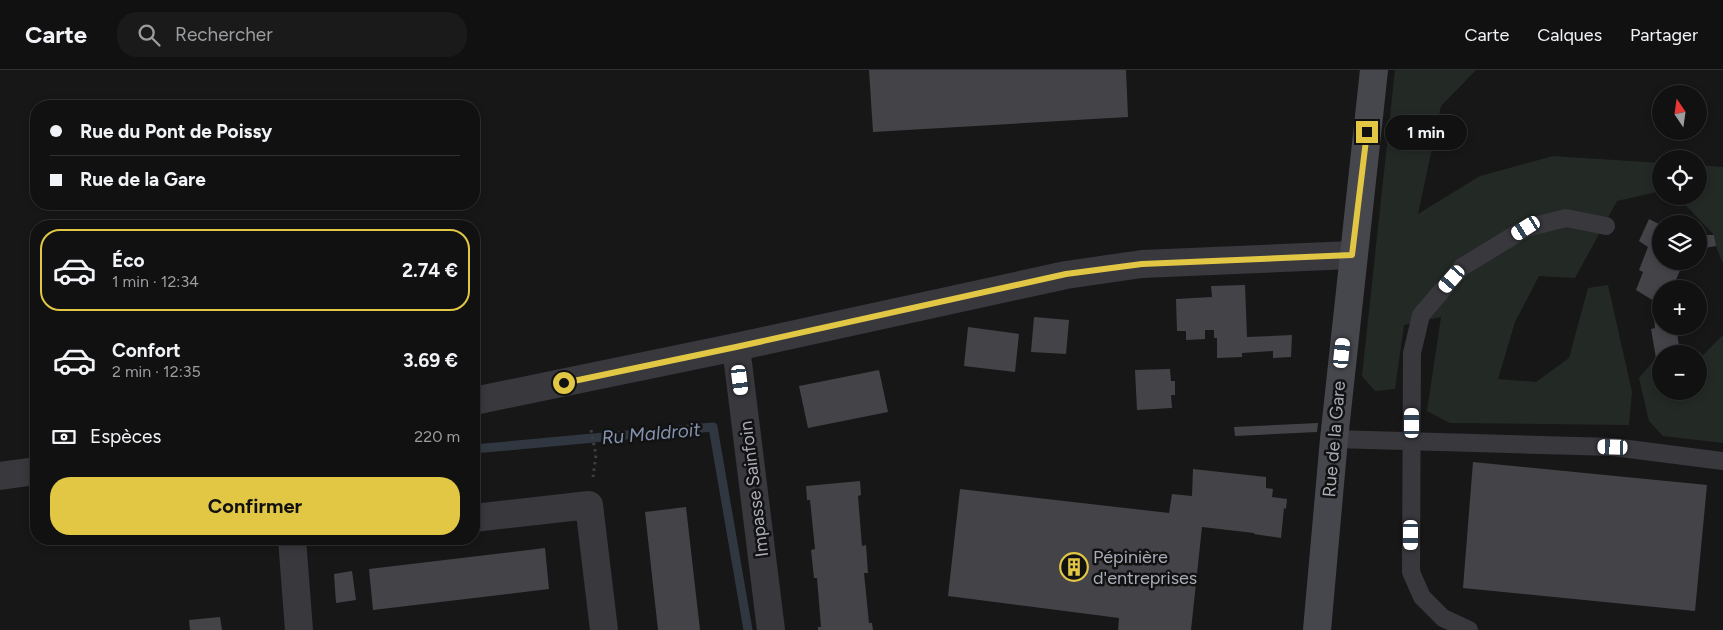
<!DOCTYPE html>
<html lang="fr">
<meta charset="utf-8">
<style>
:root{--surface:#111112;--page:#1a1a1b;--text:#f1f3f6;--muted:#9c9d9f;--line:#303132;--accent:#e2c745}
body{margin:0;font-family:Figtree,sans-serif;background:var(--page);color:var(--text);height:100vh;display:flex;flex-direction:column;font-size:19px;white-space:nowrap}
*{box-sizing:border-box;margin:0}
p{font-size:16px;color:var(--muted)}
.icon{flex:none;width:28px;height:28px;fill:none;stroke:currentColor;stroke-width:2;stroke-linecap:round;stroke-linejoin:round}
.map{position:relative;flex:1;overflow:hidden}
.details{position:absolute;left:30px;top:150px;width:450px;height:325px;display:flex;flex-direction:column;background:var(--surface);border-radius:20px;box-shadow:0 2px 8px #0003,0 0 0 1px var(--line)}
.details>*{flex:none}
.hud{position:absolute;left:30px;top:30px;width:450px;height:110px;border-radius:20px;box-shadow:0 2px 8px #0003,0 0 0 1px var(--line);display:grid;align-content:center;height:110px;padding:0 20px;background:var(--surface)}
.needle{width:32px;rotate:347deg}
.buttons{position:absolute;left:1652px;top:15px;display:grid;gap:10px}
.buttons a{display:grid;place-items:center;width:55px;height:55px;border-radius:50%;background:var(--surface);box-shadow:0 2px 8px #0003,0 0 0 1px var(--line);font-size:25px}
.end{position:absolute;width:22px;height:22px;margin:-11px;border:6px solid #e2c745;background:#111;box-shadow:0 0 0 2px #111}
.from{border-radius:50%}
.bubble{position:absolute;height:35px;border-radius:18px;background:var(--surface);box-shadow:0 2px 8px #0003,0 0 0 1px var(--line);font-size:16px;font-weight:700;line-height:35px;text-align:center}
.car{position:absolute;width:15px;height:30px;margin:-15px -8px;border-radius:6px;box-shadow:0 0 4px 1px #0007;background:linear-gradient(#fff 24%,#345 0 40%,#fff 0 76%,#345 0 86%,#fff 0)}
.hud b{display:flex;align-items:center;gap:18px;height:48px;font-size:19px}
.hud b+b{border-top:1px solid var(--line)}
.hud i{width:12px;height:12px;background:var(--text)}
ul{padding:9px 0 0;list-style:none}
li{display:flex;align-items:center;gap:15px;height:82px;margin:0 10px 8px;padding:0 10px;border:2px solid transparent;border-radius:20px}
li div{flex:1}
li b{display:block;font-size:19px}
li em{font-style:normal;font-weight:700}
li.current{border-color:var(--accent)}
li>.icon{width:45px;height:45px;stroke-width:1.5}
.pay{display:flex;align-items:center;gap:12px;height:55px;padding:0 20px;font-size:19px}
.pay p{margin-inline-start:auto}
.button{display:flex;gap:10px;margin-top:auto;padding:10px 20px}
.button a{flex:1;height:58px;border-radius:20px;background:var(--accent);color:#111;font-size:20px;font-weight:700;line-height:58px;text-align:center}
header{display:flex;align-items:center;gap:30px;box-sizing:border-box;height:70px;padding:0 25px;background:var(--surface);border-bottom:1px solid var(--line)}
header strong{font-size:24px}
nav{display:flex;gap:28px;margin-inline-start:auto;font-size:18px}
.search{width:350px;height:45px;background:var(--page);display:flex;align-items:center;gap:12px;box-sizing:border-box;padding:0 18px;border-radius:20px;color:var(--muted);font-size:19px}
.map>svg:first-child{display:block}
</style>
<header>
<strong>Carte</strong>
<div class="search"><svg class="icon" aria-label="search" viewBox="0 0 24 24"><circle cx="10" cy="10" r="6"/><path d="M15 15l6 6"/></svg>Rechercher</div>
<nav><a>Carte</a><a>Calques</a><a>Partager</a></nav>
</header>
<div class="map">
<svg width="1723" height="560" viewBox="0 0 1723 560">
<rect width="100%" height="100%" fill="#171718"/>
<g fill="#232a25">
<path d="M1395 0H1476L1441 36 1418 144 1480 106 1553 86 1661 93V121L1617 131 1575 208 1539 206 1515 252 1498 309 1536 312 1569 288 1588 218 1608 215 1632 322 1629 355 1450 353 1427 341 1441 247 1404 255 1395 319 1375 321 1362 306Z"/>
<path d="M1699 95 1723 97V194L1716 176 1714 165 1677 126H1699Z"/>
<path d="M1723 265V373L1663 366 1649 351 1639 308 1656 288 1661 287V321H1699V286L1701 287Z"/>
</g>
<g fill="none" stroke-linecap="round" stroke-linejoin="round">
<path stroke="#313740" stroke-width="9" d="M474 379 713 357 748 560"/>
</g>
<g fill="#444448">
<path d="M869 0H1126L1128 47 873 62Z"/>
<path d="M1649 149 1661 155V191H1684L1672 219H1661V256H1676L1680 282 1661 284V287L1656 288 1651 259 1655 258 1653 236 1654 231 1636 220 1643 202 1639 200 1648 177 1639 171Z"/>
<path d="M1699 165H1714L1716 176 1699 179Z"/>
<path d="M1245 215 1247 267 1292 265 1291 287 1273 288V281L1242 283V287L1217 288V268H1214V260H1205V269L1186 270V261H1177L1176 229 1212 227 1211 216Z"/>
<path d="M1034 247 1069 250 1066 284 1031 282Z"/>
<path d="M968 257 1019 264 1015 302 964 296Z"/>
<path d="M1170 299 1171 311H1175V325H1171L1172 338 1137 340 1135 300Z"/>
<path d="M879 300 888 342 808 358 799 316Z"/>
<path d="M1318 353 1317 362 1235 366 1234 357Z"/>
<path d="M1473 392 1707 415 1695 541 1463 518Z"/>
<path d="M1193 399 1266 407V418L1273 419 1272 427 1287 429 1286 439 1284 438 1281 468 1254 464V463L1202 457 1191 560H1118L1119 548 948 526 960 419 1169 443 1172 424 1192 426Z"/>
<path d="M860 411 861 425 858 426 862 476 866 475 868 503H864L869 553H872L873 560H818V557H821L817 508H814L811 480 815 479 810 430H807L806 416Z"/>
<path d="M686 437 700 560H658L645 442Z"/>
<path d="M545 478 549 519 373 540 369 499Z"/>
<path d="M352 501 356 530 336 533 334 504Z"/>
<path d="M220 547 222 560H190L189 550Z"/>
</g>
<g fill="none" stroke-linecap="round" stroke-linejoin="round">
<path stroke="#3e3f44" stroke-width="3" stroke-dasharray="2.5 4" stroke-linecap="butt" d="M591 360 596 385 593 407"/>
<g stroke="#38383d" stroke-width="18">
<path d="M1334 369 1613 377 1723 391"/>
<path d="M1469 560 1443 548 1422 527 1411 502 1412 283 1421 245 1462 197 1526 158 1566 148 1606 156"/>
</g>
<g stroke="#38383d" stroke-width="28">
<path d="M736 277 771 560"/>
<path d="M474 331 736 277 1066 205 1142 194 1352 185"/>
<path d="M0 406 36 401"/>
<path d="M474 448 589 435 604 560"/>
<path d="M292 469 299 560"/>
</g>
<path stroke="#46474d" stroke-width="28" d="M1317 560 1334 369 1374 0"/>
</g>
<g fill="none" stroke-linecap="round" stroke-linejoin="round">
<path stroke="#e2c745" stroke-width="6" d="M564 313 736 277 1066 204 1142 194 1352 185 1367 62"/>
</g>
<defs>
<symbol id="building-ring" viewBox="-11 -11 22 22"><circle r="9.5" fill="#121213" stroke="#e2c745" stroke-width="1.5"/><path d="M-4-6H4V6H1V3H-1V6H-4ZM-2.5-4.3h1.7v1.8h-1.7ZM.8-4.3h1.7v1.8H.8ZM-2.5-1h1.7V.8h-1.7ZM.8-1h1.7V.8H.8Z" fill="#e2c745"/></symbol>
</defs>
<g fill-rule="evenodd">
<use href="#building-ring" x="1058" y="481" width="32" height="32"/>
</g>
<g text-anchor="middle" stroke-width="5" stroke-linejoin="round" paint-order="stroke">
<g font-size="18" fill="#aaacb7" stroke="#121213">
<text transform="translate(1334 369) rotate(-85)" y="6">Rue de la Gare</text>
<text transform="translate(754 419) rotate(-97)" y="6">Impasse Sainfoin</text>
</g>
<g font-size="18" fill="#aaacb7" stroke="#121213" text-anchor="start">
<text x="1093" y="493">Pépinière<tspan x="1093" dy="21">d'entreprises</tspan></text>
</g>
<g font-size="19" font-style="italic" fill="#8494af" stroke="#121213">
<text transform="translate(651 363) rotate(-5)" y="7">Ru Maldroit</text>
</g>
</g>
</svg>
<div class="buttons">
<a><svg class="needle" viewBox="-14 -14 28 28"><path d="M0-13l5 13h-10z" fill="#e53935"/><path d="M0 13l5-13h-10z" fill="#9c9d9f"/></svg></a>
<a><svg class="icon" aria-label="locate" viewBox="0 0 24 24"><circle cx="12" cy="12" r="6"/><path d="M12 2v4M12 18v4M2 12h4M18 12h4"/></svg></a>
<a><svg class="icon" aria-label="layers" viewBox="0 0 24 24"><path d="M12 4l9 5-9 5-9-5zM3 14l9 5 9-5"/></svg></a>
<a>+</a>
<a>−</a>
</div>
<i class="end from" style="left:564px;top:313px"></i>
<i class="end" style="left:1367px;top:62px"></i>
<div class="bubble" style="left:1385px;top:45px;width:82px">1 min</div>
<i class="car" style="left:1526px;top:158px;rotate:238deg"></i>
<i class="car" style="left:1452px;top:209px;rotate:221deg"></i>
<i class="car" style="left:1342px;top:283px;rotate:6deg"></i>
<i class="car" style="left:740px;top:310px;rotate:173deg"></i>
<i class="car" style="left:1412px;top:353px;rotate:0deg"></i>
<i class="car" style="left:1613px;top:377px;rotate:272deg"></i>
<i class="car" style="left:1411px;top:465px;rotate:180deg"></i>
<div class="hud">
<b><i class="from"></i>Rue du Pont de Poissy</b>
<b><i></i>Rue de la Gare</b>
</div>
<section class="details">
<ul>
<li class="current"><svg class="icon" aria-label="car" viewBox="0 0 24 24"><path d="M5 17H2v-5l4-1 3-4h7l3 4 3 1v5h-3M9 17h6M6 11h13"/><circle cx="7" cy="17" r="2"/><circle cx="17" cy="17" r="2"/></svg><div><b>Éco</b><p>1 min · 12:34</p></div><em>2.74 €</em></li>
<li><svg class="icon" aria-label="car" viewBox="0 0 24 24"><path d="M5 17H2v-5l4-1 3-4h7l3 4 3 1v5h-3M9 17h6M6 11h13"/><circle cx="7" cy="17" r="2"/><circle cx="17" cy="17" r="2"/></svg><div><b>Confort</b><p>2 min · 12:35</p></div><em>3.69 €</em></li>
</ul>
<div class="pay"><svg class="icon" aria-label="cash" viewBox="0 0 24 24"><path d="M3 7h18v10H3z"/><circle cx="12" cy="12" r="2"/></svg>Espèces<p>220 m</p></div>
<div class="button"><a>Confirmer</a></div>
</section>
</div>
